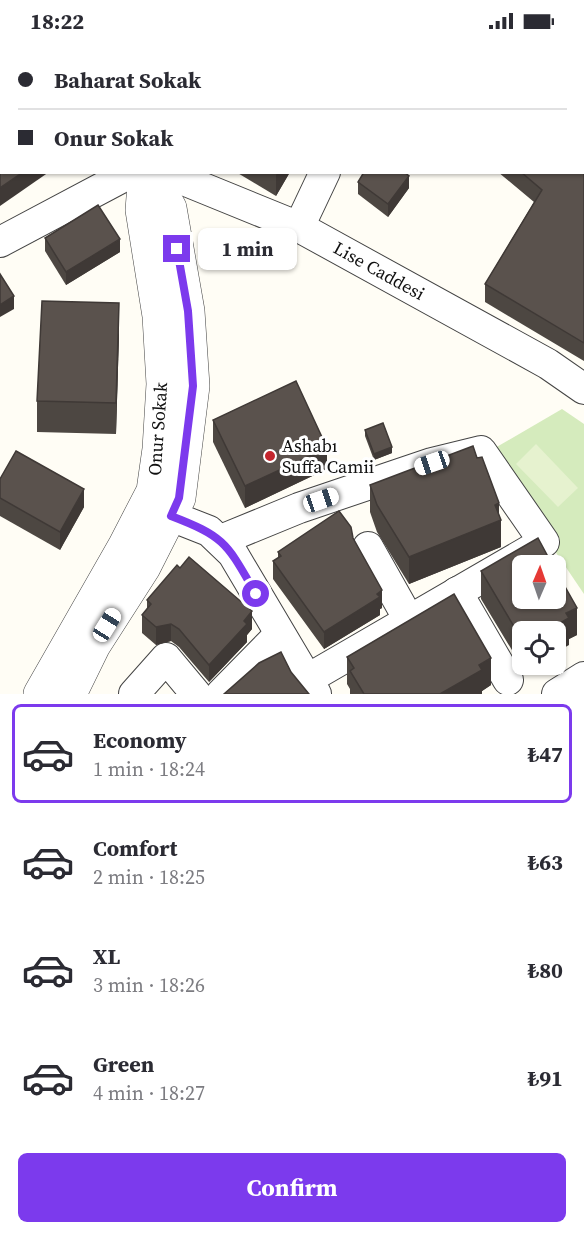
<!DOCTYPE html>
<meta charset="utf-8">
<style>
:root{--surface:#fff;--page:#f7f7f7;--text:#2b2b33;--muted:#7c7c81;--line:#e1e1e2;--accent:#7c3aed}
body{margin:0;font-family:"Source Serif 4",serif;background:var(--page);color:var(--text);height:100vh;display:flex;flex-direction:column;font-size:22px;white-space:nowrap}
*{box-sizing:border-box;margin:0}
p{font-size:20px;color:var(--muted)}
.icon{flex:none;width:33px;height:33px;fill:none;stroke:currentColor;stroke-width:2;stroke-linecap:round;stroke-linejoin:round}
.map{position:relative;height:652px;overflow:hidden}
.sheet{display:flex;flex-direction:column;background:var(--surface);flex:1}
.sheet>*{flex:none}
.top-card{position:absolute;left:0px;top:0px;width:585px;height:132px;box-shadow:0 2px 4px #0004;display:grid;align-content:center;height:132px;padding:0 18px;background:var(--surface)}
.needle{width:39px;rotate:2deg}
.controls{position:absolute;left:512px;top:513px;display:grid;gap:12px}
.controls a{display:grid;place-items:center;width:54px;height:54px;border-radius:9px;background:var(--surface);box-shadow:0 2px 4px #0004;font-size:30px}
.end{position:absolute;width:27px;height:27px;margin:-14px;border:8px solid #7c3aed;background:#fff;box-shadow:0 0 0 3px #fff}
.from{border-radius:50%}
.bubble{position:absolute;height:42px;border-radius:9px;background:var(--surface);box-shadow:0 2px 4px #0004;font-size:20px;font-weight:700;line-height:42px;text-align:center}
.car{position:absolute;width:18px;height:36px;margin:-18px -9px;border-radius:8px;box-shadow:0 0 4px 2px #0007;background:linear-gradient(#fff 24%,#345 0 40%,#fff 0 76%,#345 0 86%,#fff 0)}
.top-card b{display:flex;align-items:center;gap:21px;height:57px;font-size:22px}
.top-card b+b{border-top:2px solid var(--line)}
.top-card i{width:15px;height:15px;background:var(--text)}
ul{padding:10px 0 0;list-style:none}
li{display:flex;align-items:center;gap:18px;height:99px;margin:0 12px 9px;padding:0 6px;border:3px solid transparent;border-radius:9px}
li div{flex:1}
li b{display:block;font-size:22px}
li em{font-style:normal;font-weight:700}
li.active{border-color:var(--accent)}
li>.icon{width:54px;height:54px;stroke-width:1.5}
.cta{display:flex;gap:12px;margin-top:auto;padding:12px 18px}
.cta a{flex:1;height:69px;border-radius:9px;background:var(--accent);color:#fff;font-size:24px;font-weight:700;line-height:69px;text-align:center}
.status{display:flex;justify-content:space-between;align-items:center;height:42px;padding:0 30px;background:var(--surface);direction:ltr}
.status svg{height:16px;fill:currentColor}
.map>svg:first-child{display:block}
</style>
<div class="status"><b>18:22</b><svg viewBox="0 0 49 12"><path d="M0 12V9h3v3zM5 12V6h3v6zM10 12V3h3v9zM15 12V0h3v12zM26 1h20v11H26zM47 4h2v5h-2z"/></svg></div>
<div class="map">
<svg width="584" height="652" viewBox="0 0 584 652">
<rect width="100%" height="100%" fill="#fffdf5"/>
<path fill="#d5ebbd" d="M562 367 584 382V552L488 410Z"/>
<path fill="#e6f2cf" d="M536 402 578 446 558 465 516 422Z"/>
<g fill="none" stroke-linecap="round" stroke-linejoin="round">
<defs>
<path id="service" d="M271 2 272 0"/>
<g id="minor">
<path d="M572 0 574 2"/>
<path d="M386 2 387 0"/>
<path d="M164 130 299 185 548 322 584 347"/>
<path d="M299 185 325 130"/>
<path d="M0 200 132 130"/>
<path d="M171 474 209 489 233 512 316 652"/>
<path d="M221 498 299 466 432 421 481 409 544 500 306 638"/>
<path d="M368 505 409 578"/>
<path d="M457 550 508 638"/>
<path d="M134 652 166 616 196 652"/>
<path d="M221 652 279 593"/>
<path d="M557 652 584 635"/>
</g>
<g id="tertiary">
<path d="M62 0 63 2"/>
<path d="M40 652 124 505 153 449 159 407 163 342 159 274 142 168 145 130"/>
<path d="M70 652 94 603 144 525 179 456 193 344 188 269 170 166 150 130"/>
</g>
</defs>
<use href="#service" stroke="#444" stroke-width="16"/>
<use href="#minor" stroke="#444" stroke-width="32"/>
<use href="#tertiary" stroke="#444" stroke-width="34"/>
<use href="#service" stroke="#fff" stroke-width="15"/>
<use href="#minor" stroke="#fff" stroke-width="30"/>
<use href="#tertiary" stroke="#fff" stroke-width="33"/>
</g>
<g fill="#4d4742">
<path d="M0 0 2 2V130L0 164Z"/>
<path d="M117 0H201L202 2H118Z"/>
<path d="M584 79V319L485 260V242L534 160 498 130H584Z"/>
<path d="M236 130H290L276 154Z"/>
<path d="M358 140 409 146 388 175 358 152Z"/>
<path d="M45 196 120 210 66 243 45 209Z"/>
<path d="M119 292 116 392 37 390V359Z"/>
<path d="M213 378 327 427 245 466 213 400Z"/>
<path d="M365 388 392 411 374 418 365 394Z"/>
<path d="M0 437 84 465 60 508 0 474Z"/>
<path d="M370 443 499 475 501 505 409 542 377 490 370 470Z"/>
<path d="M353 496 382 566 380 567V573L324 607 273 537V519L278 516V510Z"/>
<path d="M481 529 577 593 569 597V603L522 590V622H534L524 628 481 557Z"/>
<path d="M147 558 252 587 247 593V600L209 640 179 605 171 599 156 603 142 591V573L147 568Z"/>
<path d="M347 615 491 643 482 649V652H350V647L347 642Z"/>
</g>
<g fill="#3f3936">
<path d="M339 0H349L348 2H338Z"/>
<path d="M23 130H49L0 164V146Z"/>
<path d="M278 130H290L276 154V133Z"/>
<path d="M409 134V146L388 175V162Z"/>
<path d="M120 197V210L66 243V230Z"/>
<path d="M14 254V267L0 275V263Z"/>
<path d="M119 261V292L116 392V361Z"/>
<path d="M392 405V411L374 418V412Z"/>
<path d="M327 406V427L245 466V444Z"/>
<path d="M84 447V465L60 508V490Z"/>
<path d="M499 461V478H501V505L409 542V515Z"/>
<path d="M382 548V566L380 567V573L324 607V590Z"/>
<path d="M577 566V593L569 597V603L555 611V590H544L566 571Z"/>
<path d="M252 569V587L247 593V600L209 640V623Z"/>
<path d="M171 582V599L156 603V585Z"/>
<path d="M491 616V643L482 649V652H440L479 623Z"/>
<path d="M524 622H534L524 628Z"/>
</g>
<g fill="#5a524d" stroke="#3f3936" stroke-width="1.5">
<path d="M0 0H31L32 2H2V66L0 63Z"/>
<path d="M134 0H201L202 2H134Z"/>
<path d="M225 0H268L270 2H224Z"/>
<path d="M279 0H339L338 2H278Z"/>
<path d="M455 0H486L488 2H454Z"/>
<path d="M2 78V130H23L0 146V79Z"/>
<path d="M584 79V301L485 242 542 148 521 130H584Z"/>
<path d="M364 130H404L409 134 388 162 358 140Z"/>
<path d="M98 163 120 197 66 230 45 196Z"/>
<path d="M0 232 14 254 0 263Z"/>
<path d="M42 259 119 261 116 361 37 359Z"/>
<path d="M296 339 327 406 245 444 213 378Z"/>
<path d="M383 381 392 405 374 412 365 388Z"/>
<path d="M473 404 477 416 482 415 499 461 495 463 501 478 409 515 377 463 370 443Z"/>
<path d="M16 409 84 447 60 490 0 456V437Z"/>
<path d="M339 469 351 485 353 496 382 548 377 552 380 555 324 590 273 519 281 514 278 510Z"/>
<path d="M538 496 553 524H522V556H555V527L577 566 566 571 569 576 544 590H522V598L481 529Z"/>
<path d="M189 515 252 569 244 579 247 582 209 623 179 587 171 582 156 585 142 573 151 562 147 558 177 523 180 526Z"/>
<path d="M454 552 491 616 479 623 482 628 440 652H364L350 629 354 626 347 615Z"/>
<path d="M281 610 291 630 309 652H224L259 621Z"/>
</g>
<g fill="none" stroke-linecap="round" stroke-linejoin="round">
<path stroke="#7c3aed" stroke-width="8" d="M177 207 188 269 193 344 179 456 171 474C226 495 227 502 256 552"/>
</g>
<circle fill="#c4262e" stroke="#fff" stroke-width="2" cx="270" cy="414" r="6"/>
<g text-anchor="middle" stroke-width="6" stroke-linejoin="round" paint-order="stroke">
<g font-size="18" fill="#111" stroke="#fff">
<text transform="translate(379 229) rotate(29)" y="6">Lise Caddesi</text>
<text transform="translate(158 387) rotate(-86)" y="6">Onur Sokak</text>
</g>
<g font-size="18" fill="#111" stroke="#fff" text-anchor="start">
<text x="282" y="410">Ashabı<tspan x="282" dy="21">Suffa Camii</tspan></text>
</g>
</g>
</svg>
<div class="controls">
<a><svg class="needle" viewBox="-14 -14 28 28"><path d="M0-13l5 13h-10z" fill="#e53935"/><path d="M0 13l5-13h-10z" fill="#7c7c81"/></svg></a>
<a><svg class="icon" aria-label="locate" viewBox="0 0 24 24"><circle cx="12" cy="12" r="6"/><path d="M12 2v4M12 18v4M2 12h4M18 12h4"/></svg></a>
</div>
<i class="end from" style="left:256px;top:552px"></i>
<i class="end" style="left:177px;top:207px"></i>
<div class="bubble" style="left:198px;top:186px;width:99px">1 min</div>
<i class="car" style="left:432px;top:421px;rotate:251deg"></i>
<i class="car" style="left:321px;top:458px;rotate:71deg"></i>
<i class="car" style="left:107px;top:583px;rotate:32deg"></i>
<div class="top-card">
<b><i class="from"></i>Baharat Sokak</b>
<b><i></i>Onur Sokak</b>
</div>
</div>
<section class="sheet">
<ul>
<li class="active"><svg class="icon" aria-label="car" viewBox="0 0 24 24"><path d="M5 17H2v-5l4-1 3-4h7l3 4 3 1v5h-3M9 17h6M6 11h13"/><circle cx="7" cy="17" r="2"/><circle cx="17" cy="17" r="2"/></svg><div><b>Economy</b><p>1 min · 18:24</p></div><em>₺47</em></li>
<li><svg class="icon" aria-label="car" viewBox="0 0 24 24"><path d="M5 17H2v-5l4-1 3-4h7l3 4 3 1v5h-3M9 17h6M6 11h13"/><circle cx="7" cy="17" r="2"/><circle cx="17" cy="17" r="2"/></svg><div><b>Comfort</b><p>2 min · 18:25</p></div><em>₺63</em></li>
<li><svg class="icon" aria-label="car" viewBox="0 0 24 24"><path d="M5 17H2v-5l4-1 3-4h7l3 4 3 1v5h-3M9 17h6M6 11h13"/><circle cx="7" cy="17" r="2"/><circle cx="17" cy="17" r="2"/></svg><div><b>XL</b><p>3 min · 18:26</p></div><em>₺80</em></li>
<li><svg class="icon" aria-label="car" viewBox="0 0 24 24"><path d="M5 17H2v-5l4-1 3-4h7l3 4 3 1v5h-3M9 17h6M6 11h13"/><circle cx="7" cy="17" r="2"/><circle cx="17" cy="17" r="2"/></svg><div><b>Green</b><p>4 min · 18:27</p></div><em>₺91</em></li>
</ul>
<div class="cta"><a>Confirm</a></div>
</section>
